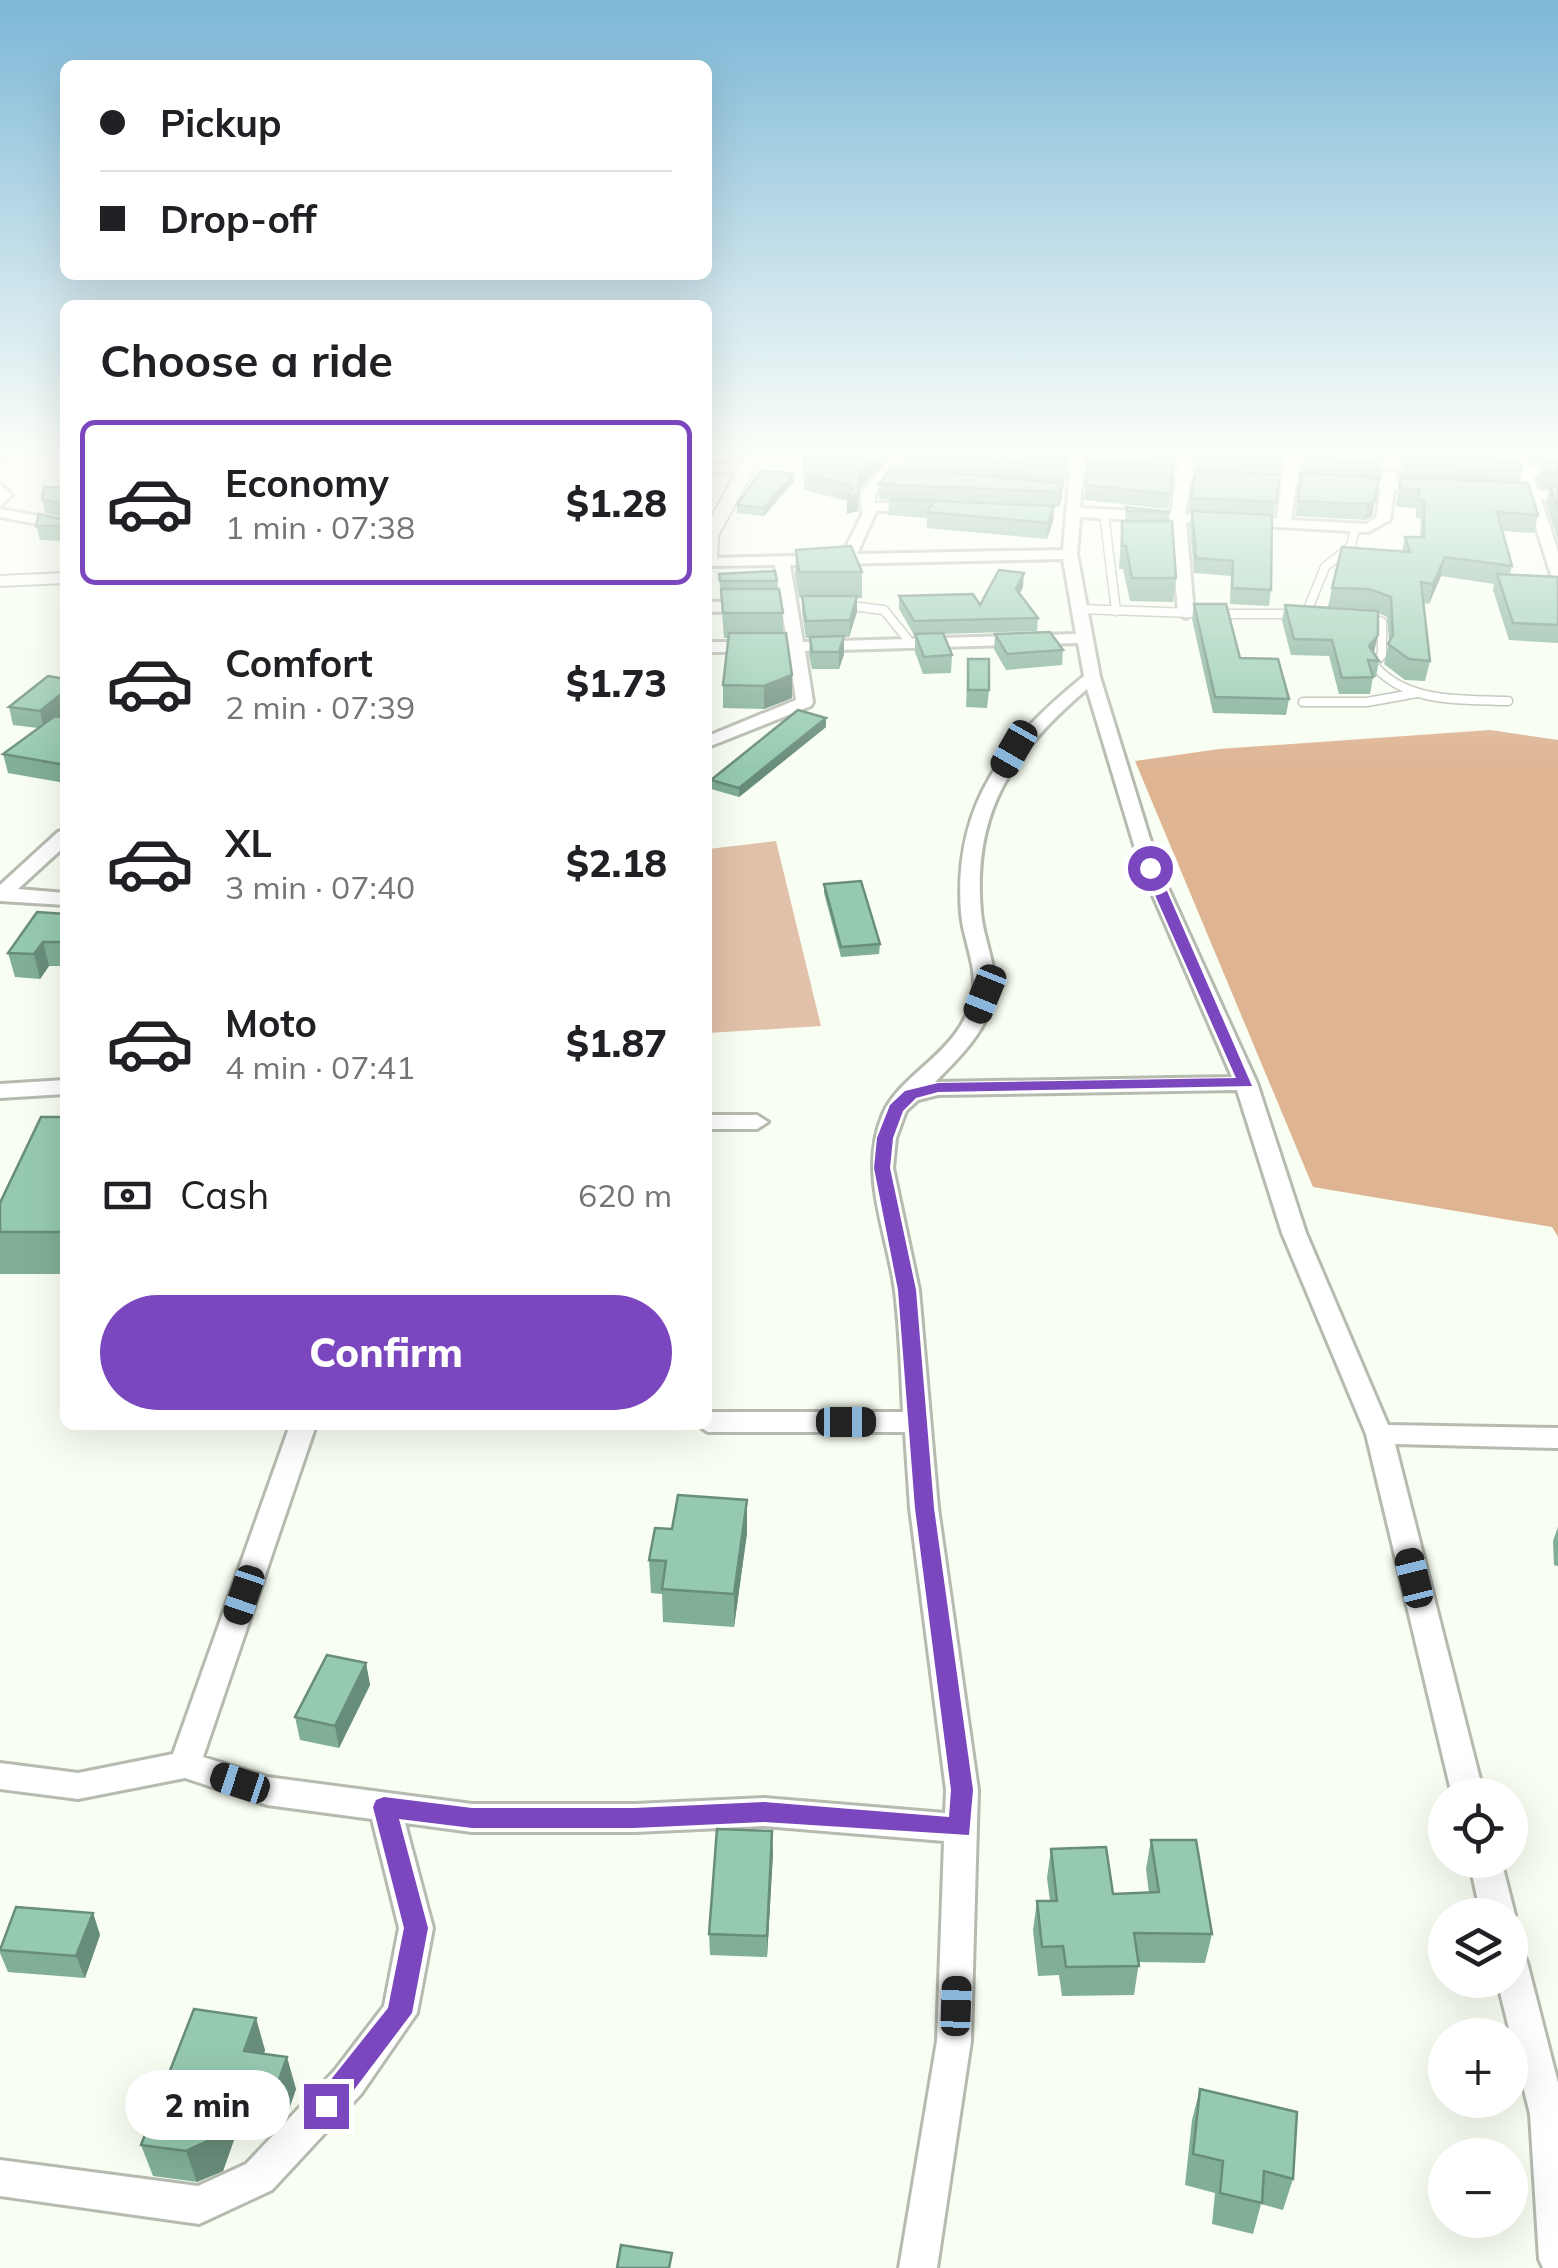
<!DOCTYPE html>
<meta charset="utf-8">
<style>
:root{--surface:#fff;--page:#f2f2f2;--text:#202124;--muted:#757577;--line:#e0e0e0;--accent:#7b47bf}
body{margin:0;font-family:Mulish,sans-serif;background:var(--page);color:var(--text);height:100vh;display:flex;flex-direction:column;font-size:38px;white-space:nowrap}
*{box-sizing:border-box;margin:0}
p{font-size:32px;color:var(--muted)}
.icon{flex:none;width:55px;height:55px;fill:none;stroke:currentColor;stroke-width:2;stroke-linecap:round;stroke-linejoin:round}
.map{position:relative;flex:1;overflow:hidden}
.side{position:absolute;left:60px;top:300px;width:652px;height:1130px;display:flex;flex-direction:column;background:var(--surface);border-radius:15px;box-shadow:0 10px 40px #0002}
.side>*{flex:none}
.guide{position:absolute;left:60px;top:60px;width:652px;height:220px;border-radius:15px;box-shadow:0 10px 40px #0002;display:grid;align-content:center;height:220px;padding:0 40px;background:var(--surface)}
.controls{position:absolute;left:1428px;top:1778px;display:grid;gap:20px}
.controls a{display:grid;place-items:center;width:100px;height:100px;border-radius:50%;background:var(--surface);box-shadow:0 10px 40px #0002;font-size:50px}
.end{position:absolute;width:45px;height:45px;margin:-22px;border:12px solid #7b47bf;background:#fff;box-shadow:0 0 0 5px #fff}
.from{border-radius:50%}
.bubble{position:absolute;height:70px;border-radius:35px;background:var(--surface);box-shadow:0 10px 40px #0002;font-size:32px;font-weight:800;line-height:70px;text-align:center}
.car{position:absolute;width:30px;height:60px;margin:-30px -15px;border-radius:12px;box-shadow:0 0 8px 2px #0007;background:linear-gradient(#222 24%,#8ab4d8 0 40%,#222 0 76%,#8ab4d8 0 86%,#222 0)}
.guide b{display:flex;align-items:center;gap:35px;height:95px;font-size:38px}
.guide b+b{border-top:2px solid var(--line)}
.guide i{width:25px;height:25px;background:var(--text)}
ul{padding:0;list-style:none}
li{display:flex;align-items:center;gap:30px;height:165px;margin:0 20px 15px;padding:0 20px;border:5px solid transparent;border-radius:15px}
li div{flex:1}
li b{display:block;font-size:38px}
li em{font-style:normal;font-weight:800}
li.active{border-color:var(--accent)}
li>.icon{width:90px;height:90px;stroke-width:1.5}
h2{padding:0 40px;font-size:45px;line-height:120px}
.pay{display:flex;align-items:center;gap:25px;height:110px;padding:0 40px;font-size:38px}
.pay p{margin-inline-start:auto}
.primary-button{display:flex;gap:20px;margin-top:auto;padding:20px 40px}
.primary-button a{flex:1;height:115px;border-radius:60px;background:var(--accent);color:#fff;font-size:40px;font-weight:800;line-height:115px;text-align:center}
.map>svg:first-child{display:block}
</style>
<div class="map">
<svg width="1558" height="2268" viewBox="0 0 1558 2268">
<rect width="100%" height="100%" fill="#f8fef2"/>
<path fill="#e1c1a9" d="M776 841 821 1026 708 1033V849Z"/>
<path fill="#deb493" d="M1490 730 1558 740V1237L1552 1227 1313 1187 1135 761 1219 749Z"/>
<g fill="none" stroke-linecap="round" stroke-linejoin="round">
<defs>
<g id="service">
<path d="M1104 513 1116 611"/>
<path d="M843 605 884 610 909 641"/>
<path d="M1080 609 1191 613"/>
<path d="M1214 614H1306L1325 567 1351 546 1355 528"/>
<path d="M1365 616 1382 622V655L1373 664C1406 704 1461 699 1508 701"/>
<path d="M1303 702H1367L1417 693"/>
</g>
<g id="minor">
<path d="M3 449H19L0 461Z"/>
<path d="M899 449H913L875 494V503H916L923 507 916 511H876L857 554 1063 550 1070 470 1037 468 1030 464 1037 460 1070 462 1071 449H1085L1084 463 1179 469 1181 457 1112 453 1105 449H1187L1429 462 1436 466 1429 470 1299 463 1297 476 1382 481 1383 473 1390 469 1397 473 1395 482 1430 484 1437 488 1430 492 1394 490 1390 520 1368 532 1186 522 1194 613 1186 618 1178 613 1171 522 1080 517 1077 554 1100 677 1159 868 1257 1083 1306 1233 1388 1425 1558 1428V1448L1395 1444 1484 1795H1452L1366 1434 1282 1233 1237 1090 938 1095 918 1100 906 1111 896 1138 893 1168 919 1290 938 1508 978 1790 971 2041 937 2268H899L937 2041 944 1841 764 1826 635 1832H472L405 1823 433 1928 417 2013 361 2094 272 2190 199 2224 0 2196V2160L198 2186 246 2164 335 2070 384 2006 399 1928 372 1819 267 1805 185 1778 78 1799 0 1789V1763L78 1773 173 1754 290 1425H316L203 1757 267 1777 472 1804H635L764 1798 945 1813 946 1790 910 1508 905 1432H708L697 1425H708V1412H903C901 1372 900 1331 895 1291 887 1231 858 1173 883 1114 901 1072 962 1052 973 995 978 967 963 940 961 913 953 804 1004 741 1084 676L1078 643 805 651 813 702 811 706 708 747V736L796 700 789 652H708V642H787L775 565 708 566V558L842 555 862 515 861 493ZM1194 457 1285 462 1283 475 1192 469ZM1083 471 1177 477 1171 513 1080 508ZM1191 477 1282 483 1277 519 1185 514ZM1296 484 1381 489 1376 518 1366 524 1291 520ZM1063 559 1076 634 803 642 790 565ZM1087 689 1141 868 1232 1077 935 1082C959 1058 988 1030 994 995 998 967 983 939 981 912 972 811 1013 752 1087 689Z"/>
<path d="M1510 449H1524L1530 467 1558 469V477L1533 476 1538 490 1558 492V500L1541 499 1558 552V579L1551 575 1527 498 1495 492 1502 488 1524 489 1519 475 1491 473 1484 469 1491 465 1517 466Z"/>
<path d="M708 463 746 466 753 470 746 474 708 471Z"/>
<path d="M0 484 12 495 0 506Z"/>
<path d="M0 509 65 521V529L0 517Z"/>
<path d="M708 602 749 601 757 606 749 611 708 612Z"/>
<path d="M65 830V846L18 889 65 893V905L0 901V885L58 832Z"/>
<path d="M65 1080V1094L0 1098V1084Z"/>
<path d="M708 1115H757L768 1122 757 1129H708Z"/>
<path d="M1469 1860H1501L1515 1915 1510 1925V1915H1481Z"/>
<path d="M1510 1946 1522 1951 1527 1962 1558 2083V2268H1543L1539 2259 1530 2114 1497 1980H1510Z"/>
</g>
<g id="tertiary">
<path d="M749 449H765L718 536 717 562 708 567V523Z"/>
<path d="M65 573V583L0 586V576Z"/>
</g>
</defs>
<use href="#service" stroke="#b6bbb0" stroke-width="11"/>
<use href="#minor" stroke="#b6bbb0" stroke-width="6"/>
<use href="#tertiary" stroke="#b6bbb0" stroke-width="4"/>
<use href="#service" stroke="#fff" stroke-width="8"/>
<use href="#minor" fill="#fff" fill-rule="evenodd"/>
<use href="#tertiary" fill="#fff" fill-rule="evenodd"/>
</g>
<g fill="#81ae97">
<path d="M805 449H1068L1065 482 905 469 906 452 895 451 859 490 858 511 847 514V501L804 490Z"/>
<path d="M1086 449H1178L1175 466 1088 461Z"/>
<path d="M1199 449H1515L1512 463 1522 470 1519 483 1538 515 1534 533 1502 531 1512 566 1510 574 1558 577V643L1509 640 1493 590 1494 584 1441 576 1429 604 1423 603 1430 661 1425 681 1405 680 1384 664 1389 642 1387 617 1378 613 1374 653 1379 661 1376 677H1373L1370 694H1339L1329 656 1291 655 1282 621 1285 605 1371 611 1366 609 1328 607 1332 588 1402 551 1405 537H1420L1421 519 1416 518V508L1396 507 1403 457 1310 452 1382 457 1372 516 1365 520 1295 516 1305 452 1283 450 1280 472 1196 467Z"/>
<path d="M1535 449H1558V540L1546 503 1549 489 1541 487 1538 480 1542 464 1532 461Z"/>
<path d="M1088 462 1173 482 1168 509 1084 500Z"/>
<path d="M1195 470 1280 475 1274 515 1189 510Z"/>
<path d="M794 481 764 516 737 513V505Z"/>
<path d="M1063 483 1062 498 1059 507H1054L1053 522 1047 539 927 528V518L888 515 889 500 879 499V484Z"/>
<path d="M65 487V541L40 540 36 526 63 517 45 513 42 499Z"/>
<path d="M1126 507 1170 512 1169 521 1176 578 1173 602 1130 601 1123 569H1119L1122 521H1125Z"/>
<path d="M1192 511 1271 590 1269 606 1230 604 1231 576 1194 573 1190 526Z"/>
<path d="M796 550 862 572V598H857V612L849 637H844V654L839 669H812L809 655 810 638H806L802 612V598H799L795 575Z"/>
<path d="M719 574 777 581V589L783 613V633L792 698 764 709 723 708V685L728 638H724Z"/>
<path d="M1023 587 1020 593 1038 618 1037 631 943 634 952 655 951 673 923 674 915 652V635H914L899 609V596L980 605Z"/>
<path d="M1194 604 1240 658 1289 699 1286 715 1213 713 1192 619Z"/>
<path d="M995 634 1063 650 1062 665 1006 670 994 649Z"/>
<path d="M968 659 989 690 987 708 966 707Z"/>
<path d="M9 707 65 713 60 717 65 718V783L8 773 3 754 38 728 13 725Z"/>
<path d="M826 718V727L739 797 711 789V780Z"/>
<path d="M824 884 880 944 879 954 841 957 824 893Z"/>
<path d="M65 914V966H49L40 979 15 977 8 953Z"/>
<path d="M65 1117V1274H0V1203Z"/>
<path d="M747 1500V1533L734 1627 663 1622 662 1594 651 1593 649 1560 672 1529Z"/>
<path d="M1558 1527V1566L1554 1565 1553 1541Z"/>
<path d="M366 1663 370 1685 339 1748 300 1740 295 1717Z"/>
<path d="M1151 1840 1212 1934 1205 1963 1139 1962 1134 1995 1062 1996 1059 1975 1038 1976 1033 1930 1037 1901H1050L1047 1878 1051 1849 1113 1894 1149 1893 1146 1869Z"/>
<path d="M773 1853 767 1957 710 1955 709 1934Z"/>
<path d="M93 1913 100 1935 85 1978 8 1972 0 1953V1948Z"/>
<path d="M265 2050 264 2054 296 2089 287 2115 275 2128 240 2123 223 2171 197 2182 153 2176 141 2145Z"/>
<path d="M1200 2089 1293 2179 1283 2210 1261 2204 1253 2234 1212 2224 1215 2193 1185 2185 1192 2120Z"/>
</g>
<g fill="#698d7b">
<path d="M882 449H895V451L858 490 859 474Z"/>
<path d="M794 473V481L764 516V508Z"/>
<path d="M1379 478 1372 516 1365 520 1368 504Z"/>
<path d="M1063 483 1062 498 1059 507 1060 492Z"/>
<path d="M858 494V511L847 514V497Z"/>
<path d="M1054 506 1053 522 1047 539 1048 523Z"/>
<path d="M1445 557 1441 576 1429 604 1433 584Z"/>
<path d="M1024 573 1023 587 1015 602 1016 589Z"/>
<path d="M857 596V612L849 637 850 620Z"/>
<path d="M1378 635 1374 652 1366 663 1369 646Z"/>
<path d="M844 636V654L839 669V652Z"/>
<path d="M792 675V698L764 709V686Z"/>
<path d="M65 691V713L44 729 40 711Z"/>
<path d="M826 718V727L739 797V788Z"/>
<path d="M43 942 49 966 40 979 34 954Z"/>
<path d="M747 1500V1533L734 1627V1594Z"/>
<path d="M366 1663 370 1685 339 1748 335 1726Z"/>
<path d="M772 1831 773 1853 767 1957V1936Z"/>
<path d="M93 1913 100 1935 85 1978 76 1956Z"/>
<path d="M256 2018 265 2050 254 2083 244 2051Z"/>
<path d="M287 2057 296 2089 287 2115 275 2128 266 2096Z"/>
<path d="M230 2091 240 2123 223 2171 197 2182 186 2151Z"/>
</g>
<g fill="#96cab0" stroke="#698d7b" stroke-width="2.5">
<path d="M805 449H882L859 474 858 494 847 497 853 486 804 473Z"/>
<path d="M1199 449H1263L1283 450 1282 457 1198 452Z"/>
<path d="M907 451 1067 460 1066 466 905 453Z"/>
<path d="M1305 452 1382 457 1381 463 1304 458Z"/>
<path d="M1403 457 1520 463 1522 470 1402 464Z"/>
<path d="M1088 462 1174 466 1170 494 1086 485Z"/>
<path d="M1542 463H1558V474L1545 471Z"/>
<path d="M891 468 1063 483 1060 492 879 484Z"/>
<path d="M1195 470 1280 475 1276 502 1191 498Z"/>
<path d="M760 471 794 473 764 508 737 505Z"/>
<path d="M1301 473 1379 478 1375 500 1368 504 1298 501Z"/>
<path d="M1401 477 1528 483 1538 515 1497 512 1512 566 1445 557 1433 584 1421 582 1430 661 1409 659 1388 644 1393 635 1391 597 1369 589 1332 588 1342 547 1410 552 1405 537H1424V500H1419V490L1399 488Z"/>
<path d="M1550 486H1558V510Z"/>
<path d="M44 487H65V506V505L42 499Z"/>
<path d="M889 499 1054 506 1048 523 927 512 933 502Z"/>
<path d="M1126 507 1170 512 1127 511Z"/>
<path d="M1192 511 1272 515 1271 590 1232 588 1233 561 1196 558Z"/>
<path d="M39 514 61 519 65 516V526H36Z"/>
<path d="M1122 521H1172L1176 578H1132L1126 546H1122Z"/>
<path d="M851 546 862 572H799L796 550Z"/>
<path d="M999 570 1024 573 1016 589 1038 618 914 621 899 596 973 594 980 605Z"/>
<path d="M775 571 777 581H720L719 574Z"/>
<path d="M1497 574 1558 577V625L1513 623Z"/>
<path d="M721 589H779L783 613H723Z"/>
<path d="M802 596H857L850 620 806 621Z"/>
<path d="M1194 604H1226L1240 658 1278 659 1289 699 1215 697Z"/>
<path d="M1285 605 1378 611V635L1369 646 1379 661 1368 660 1373 677 1342 678 1332 640 1294 639Z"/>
<path d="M1050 632 1063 650 1007 654 995 634Z"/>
<path d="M729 633H786L792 675 764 686 723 685Z"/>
<path d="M943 633 952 655 924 657 915 634Z"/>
<path d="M844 636 839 652H812L810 637Z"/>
<rect x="968" y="659" width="21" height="31"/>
<path d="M48 676 65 679V691L40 711 9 707Z"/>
<path d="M798 710 826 718 739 788 711 780Z"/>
<path d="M55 716 65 718V765L3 754Z"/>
<path d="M861 881 880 944 841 947 824 884Z"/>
<path d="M37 912 65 914V942H43L34 954 8 953Z"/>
<path d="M41 1117H65V1232H0V1203Z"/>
<path d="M678 1495 747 1500 734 1594 662 1589 666 1561 649 1560 655 1528 672 1529Z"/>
<path d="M327 1655 366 1663 335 1726 295 1717Z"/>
<path d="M717 1829 772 1831 767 1936 709 1934Z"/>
<path d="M1151 1840H1196L1212 1934 1134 1933 1139 1966 1066 1967 1063 1946 1042 1947 1037 1901H1057L1051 1849 1106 1847 1113 1894 1159 1892Z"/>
<path d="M16 1907 93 1913 76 1956 0 1950Z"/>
<path d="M194 2009 256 2018 244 2051 287 2057 278 2083 266 2096 230 2091 212 2139 186 2151 141 2145Z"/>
<path d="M1200 2089 1297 2112 1293 2179 1264 2171 1262 2203 1220 2193 1223 2161 1193 2154Z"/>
<path d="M621 2245 672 2253 669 2268H617Z"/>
</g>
<linearGradient id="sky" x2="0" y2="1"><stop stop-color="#7cb7d7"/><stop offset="0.59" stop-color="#fcfff9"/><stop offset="1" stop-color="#fcfff9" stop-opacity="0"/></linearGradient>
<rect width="1558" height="767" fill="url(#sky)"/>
<path fill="#7b47bf" d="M1150 864 1157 868 1252 1086 938 1092 916 1098 903 1111 893 1138 890 1168 916 1290 934 1508 973 1790 969 1835 764 1822 634 1828H472L399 1819 428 1928 412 2013 335 2115 326 2118 317 2115 313 2106 317 2097 388 2008 404 1928 373 1807 376 1800 384 1797 472 1808H634L764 1802 949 1817 951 1790 915 1508 898 1290 874 1168 877 1138 890 1105 905 1091 938 1083 1236 1078 1143 868Z"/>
</svg>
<div class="controls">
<a><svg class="icon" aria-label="locate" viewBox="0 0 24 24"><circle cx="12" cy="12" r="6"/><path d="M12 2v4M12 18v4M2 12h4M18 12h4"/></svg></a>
<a><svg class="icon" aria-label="layers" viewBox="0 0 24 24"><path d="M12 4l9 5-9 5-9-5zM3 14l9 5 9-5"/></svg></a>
<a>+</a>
<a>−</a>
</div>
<i class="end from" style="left:1150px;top:868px"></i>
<i class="end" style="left:326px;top:2106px"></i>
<div class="bubble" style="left:125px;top:2070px;width:165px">2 min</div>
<i class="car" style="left:1014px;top:749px;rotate:210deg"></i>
<i class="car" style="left:985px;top:994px;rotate:202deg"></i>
<i class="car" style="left:846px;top:1422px;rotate:90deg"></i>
<i class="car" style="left:1414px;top:1578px;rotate:346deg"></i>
<i class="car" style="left:244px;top:1595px;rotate:199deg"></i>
<i class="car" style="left:240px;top:1783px;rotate:288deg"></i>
<i class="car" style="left:956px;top:2006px;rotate:2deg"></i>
<div class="guide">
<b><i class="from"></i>Pickup</b>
<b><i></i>Drop-off</b>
</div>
<section class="side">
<h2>Choose a ride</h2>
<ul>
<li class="active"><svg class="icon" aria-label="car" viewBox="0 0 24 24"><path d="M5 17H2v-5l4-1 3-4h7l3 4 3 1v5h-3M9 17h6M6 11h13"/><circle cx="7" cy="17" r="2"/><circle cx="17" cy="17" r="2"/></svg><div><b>Economy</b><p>1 min · 07:38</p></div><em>$1.28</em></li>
<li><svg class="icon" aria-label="car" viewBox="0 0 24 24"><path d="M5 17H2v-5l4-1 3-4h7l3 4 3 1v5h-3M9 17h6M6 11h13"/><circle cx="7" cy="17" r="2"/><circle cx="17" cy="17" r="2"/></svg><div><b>Comfort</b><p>2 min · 07:39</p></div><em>$1.73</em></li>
<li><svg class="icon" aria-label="car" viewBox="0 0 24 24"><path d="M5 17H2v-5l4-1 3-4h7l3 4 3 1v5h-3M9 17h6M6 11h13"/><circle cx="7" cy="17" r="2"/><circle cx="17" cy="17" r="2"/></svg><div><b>XL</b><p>3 min · 07:40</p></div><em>$2.18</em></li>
<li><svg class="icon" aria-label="car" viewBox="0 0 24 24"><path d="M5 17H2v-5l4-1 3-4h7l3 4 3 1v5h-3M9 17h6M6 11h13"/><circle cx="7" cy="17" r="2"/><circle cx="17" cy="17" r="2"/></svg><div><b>Moto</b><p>4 min · 07:41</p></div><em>$1.87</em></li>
</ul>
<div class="pay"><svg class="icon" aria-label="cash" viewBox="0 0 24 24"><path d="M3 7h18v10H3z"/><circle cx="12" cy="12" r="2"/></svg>Cash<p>620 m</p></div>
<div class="primary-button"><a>Confirm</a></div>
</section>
</div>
